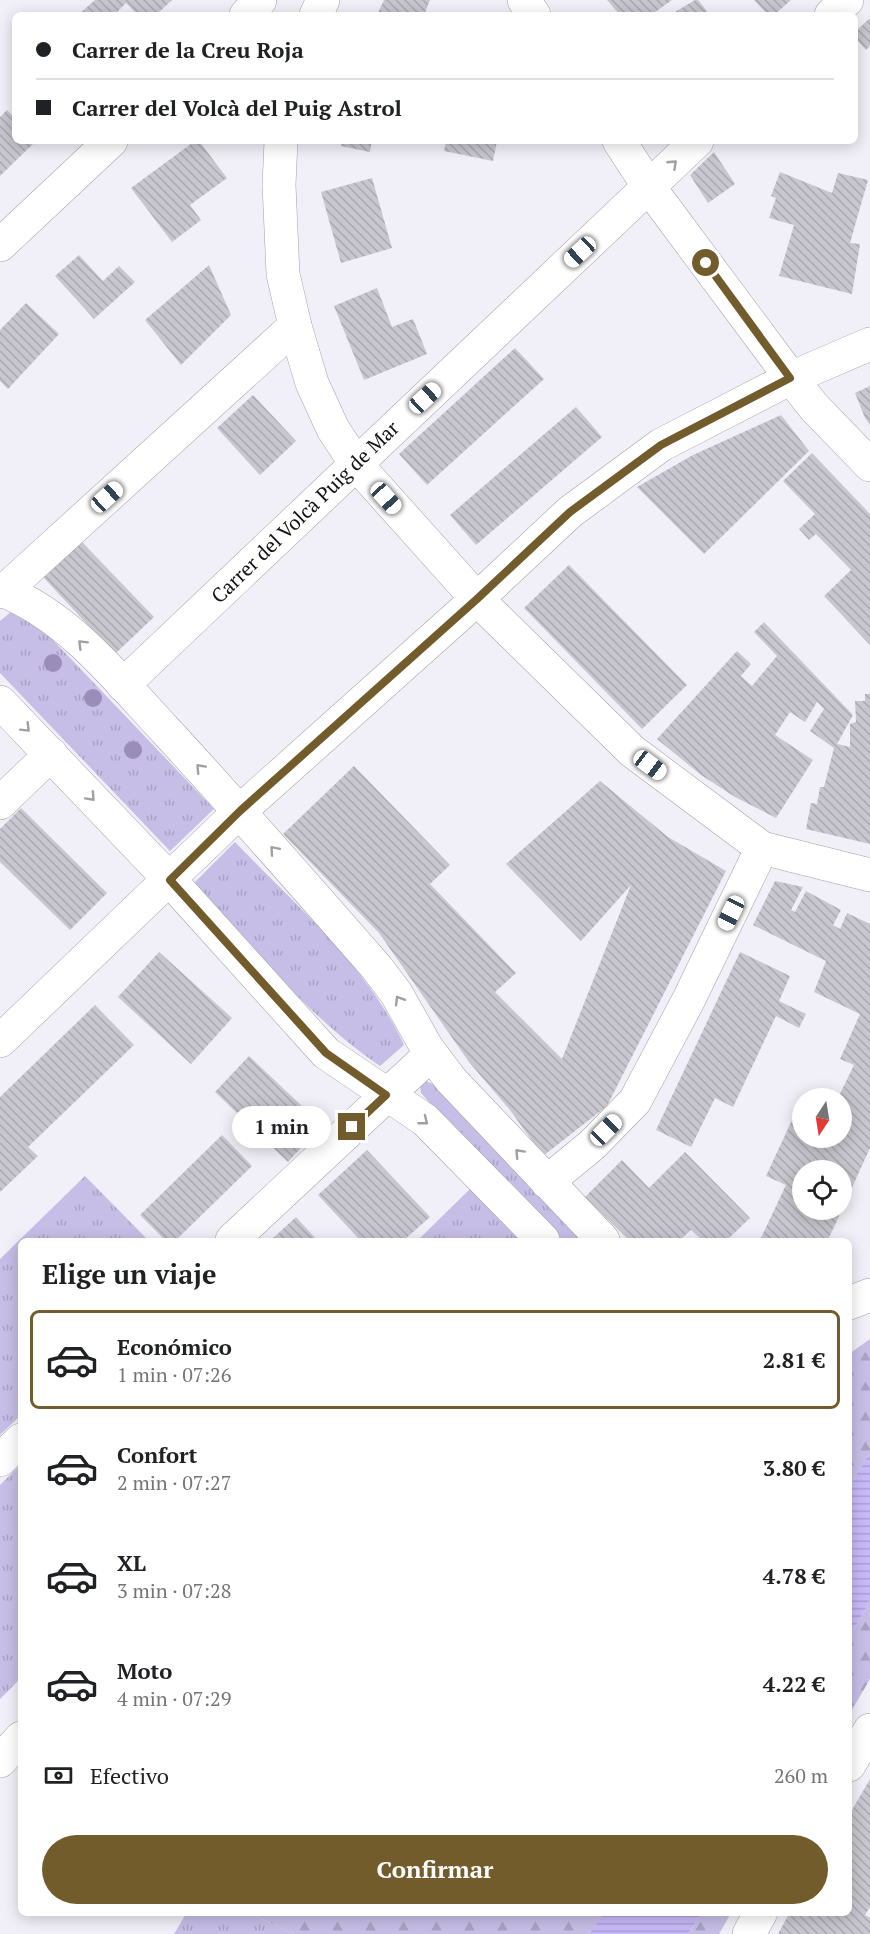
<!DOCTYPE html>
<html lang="es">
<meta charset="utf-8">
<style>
:root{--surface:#fff;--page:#f2f2f2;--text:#202124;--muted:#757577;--line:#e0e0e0;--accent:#725c2c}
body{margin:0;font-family:"PT Serif",serif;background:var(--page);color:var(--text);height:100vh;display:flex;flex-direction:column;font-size:22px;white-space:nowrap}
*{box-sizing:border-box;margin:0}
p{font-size:20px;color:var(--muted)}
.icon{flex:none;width:33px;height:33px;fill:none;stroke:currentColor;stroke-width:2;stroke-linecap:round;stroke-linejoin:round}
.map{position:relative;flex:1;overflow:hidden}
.side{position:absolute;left:18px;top:1238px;width:834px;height:678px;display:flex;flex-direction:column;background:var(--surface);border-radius:9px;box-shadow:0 3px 15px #0003}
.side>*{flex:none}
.hud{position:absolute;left:12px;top:12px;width:846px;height:132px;border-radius:9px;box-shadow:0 3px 15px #0003;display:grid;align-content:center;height:132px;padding:0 24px;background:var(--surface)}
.needle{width:39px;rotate:192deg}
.fabs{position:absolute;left:792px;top:1088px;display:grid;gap:12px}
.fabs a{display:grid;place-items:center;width:60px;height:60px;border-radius:50%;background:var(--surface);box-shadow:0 3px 15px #0003;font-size:30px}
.end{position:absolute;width:27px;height:27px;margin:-14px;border:8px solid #725c2c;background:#fff;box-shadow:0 0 0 3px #fff}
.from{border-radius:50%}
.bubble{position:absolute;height:42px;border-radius:21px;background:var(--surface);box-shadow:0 3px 15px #0003;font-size:20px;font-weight:700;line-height:42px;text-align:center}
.car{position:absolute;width:18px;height:36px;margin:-18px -9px;border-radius:8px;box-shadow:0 0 4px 2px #0007;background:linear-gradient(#fff 24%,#345 0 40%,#fff 0 76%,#345 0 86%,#fff 0)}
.hud b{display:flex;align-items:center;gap:21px;height:57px;font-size:22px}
.hud b+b{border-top:2px solid var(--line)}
.hud i{width:15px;height:15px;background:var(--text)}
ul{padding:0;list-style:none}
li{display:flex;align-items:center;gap:18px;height:99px;margin:0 12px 9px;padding:0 12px;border:3px solid transparent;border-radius:9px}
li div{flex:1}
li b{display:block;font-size:22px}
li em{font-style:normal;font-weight:700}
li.current{border-color:var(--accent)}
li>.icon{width:54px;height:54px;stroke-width:1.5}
h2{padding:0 24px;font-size:27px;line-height:72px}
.pay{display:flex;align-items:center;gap:15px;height:66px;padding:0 24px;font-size:22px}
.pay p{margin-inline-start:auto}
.primary-button{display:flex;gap:12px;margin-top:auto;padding:12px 24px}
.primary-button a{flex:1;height:69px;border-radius:36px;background:var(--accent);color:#fff;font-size:24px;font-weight:700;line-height:69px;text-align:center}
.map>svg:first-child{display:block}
</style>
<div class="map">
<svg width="870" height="1934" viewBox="0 0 870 1934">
<defs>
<pattern id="grass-tufts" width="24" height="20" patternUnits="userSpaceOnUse" patternTransform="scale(1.5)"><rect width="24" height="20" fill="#c6bee6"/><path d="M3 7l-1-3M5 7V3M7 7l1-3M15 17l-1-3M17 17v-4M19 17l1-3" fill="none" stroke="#a9a2c4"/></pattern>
<pattern id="forest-firs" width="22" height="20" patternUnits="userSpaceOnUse" patternTransform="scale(1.5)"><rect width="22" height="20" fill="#c6bee6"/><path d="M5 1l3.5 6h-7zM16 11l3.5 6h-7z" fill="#a9a2c4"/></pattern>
<pattern id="water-rules" width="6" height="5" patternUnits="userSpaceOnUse" patternTransform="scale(1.5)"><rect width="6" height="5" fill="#c8baf9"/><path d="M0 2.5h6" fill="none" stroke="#ab9fd5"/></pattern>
<pattern id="building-back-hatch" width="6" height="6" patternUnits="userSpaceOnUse" patternTransform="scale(1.5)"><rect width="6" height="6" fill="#c8c6ce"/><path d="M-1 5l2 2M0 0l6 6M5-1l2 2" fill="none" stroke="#aba9b0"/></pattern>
</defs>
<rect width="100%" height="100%" fill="#f1eff7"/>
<g fill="url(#grass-tufts)">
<path d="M12 611 31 619 52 639 214 809 170 851 0 673V621Z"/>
<path d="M235 842C295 905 367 965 404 1045L380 1066C308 1017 252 947 193 884Z"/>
<path d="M426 1081 435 1085 583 1240H562L428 1101 421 1093 420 1085Z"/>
<path d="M85 1176 148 1240H21V1415L0 1435V1259Z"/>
<path d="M472 1187 522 1240H418Z"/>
<path d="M21 1464V1678L0 1699V1485Z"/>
<path d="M187 1912 250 1913 294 1934H174Z"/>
</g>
<g fill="url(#forest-firs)">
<path d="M870 1339V1453L849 1487V1354Z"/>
<path d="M870 1600V1679L849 1715V1638Z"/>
<path d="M250 1913H605L589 1934H294Z"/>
<path d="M702 1913H731L719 1934H688Z"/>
</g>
<g fill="url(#water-rules)">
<path d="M870 1453V1600L849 1638V1487Z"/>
<path d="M605 1912H702V1913L688 1934H589Z"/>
</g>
<g fill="url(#building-back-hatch)" fill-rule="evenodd">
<path d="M95 0H172L156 15H138L126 3 114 15H78Z"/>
<path d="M384 0H430L424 15H377Z"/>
<path d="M607 0H672L651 15H620Z"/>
<path d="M695 0H698L710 15H670Z"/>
<path d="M754 0H791L774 15H768Z"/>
<path d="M870 18V46L866 50 855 38V32Z"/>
<path d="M7 110 15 118V141H36L0 176V117Z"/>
<path d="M195 141H199L227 178 190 205 201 220 172 242 131 188Z"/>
<path d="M342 141H372L370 152 341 146Z"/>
<path d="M446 141H497L493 161 444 151Z"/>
<path d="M714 152 735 184 708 203 690 175Z"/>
<path d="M780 172 832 193 838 173 868 180 850 243 860 244 852 294 779 276 794 225 769 218 776 198 771 196Z"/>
<path d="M372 178 392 248 341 263 321 192Z"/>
<path d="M79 255 103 281 119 266 135 282 94 319 55 276Z"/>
<path d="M209 265 231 315 181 365 145 320Z"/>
<path d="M377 288 392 327 413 319 427 354 364 380 334 306Z"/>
<path d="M26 303 59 334 8 389 0 381V330Z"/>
<path d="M515 348 544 379 427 485 399 454Z"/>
<path d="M870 386V425L865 418 855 393Z"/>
<path d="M253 395 296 441 260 475 217 428Z"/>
<path d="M576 407 602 437 476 545 450 515Z"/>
<path d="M781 415 809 451 704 554 637 487 693 455Z"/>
<path d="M812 453 870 514V645L824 596 851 570 816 534 809 540 799 529 815 514 783 481Z"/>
<path d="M81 541 154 617 115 654 43 577Z"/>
<path d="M569 565 687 685 642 729 524 608Z"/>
<path d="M764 622 853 715 837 744 850 747V724L856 722 855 701H865V694H870V844L806 829 811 803 817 804 820 787H824L834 748 810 731 824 709 817 702 805 722 790 712 775 735 813 760 776 818 735 797 701 775 657 739 737 651 751 664 741 676 752 686 777 656 754 632Z"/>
<path d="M354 766 450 865 430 884 516 973 495 992 562 1059 631 885 581 941 506 864 600 781 668 837 726 871 607 1106 543 1156 510 1110 469 1062 379 933 283 834Z"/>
<path d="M21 808 107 893 70 930 0 862V829Z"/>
<path d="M775 881 803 887 791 910 795 912 806 891 841 910 833 925 840 929 847 913 870 924V1148L828 1240H760L786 1185 766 1176 793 1118 802 1122V1137H842V1098H838L854 1065 840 1059 860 1014 814 992 826 961 753 925ZM802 1170H842V1209H802Z"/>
<path d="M159 952 232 1018 191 1064 118 997Z"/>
<path d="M740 952 790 976 779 1001 806 1014 799 1028 776 1016 733 1107 715 1098 691 1147 656 1130Z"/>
<path d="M95 1005 134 1045 28 1147 38 1156 0 1192V1097Z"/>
<path d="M249 1056 322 1125 288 1162 215 1092Z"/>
<path d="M222 1135 252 1166 176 1240H165L140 1215Z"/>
<path d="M367 1150 430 1217 404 1240H360L318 1195Z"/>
<path d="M685 1152 750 1218 727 1240H702L691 1230 680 1240H629L585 1197 622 1160 649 1188Z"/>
<path d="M296 1217 317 1240H271Z"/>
<path d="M870 1779V1907L865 1915 870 1918V1934H778L790 1912H849V1815Z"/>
</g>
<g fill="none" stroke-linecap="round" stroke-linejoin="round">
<defs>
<g id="minor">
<path d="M524 0 534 15"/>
<path d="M246 15 260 0"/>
<path d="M316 15 323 0"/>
<path d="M831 15 847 0"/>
<path d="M281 141 279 185 283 274 295 326 312 383 333 429 356 464 477 599 632 751 762 848 870 875"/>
<path d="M619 141 649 187 791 378 814 407 870 465"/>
<path d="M0 245 111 141"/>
<path d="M4 591 295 326"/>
<path d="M0 592 4 591C71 618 119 681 168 733 239 810 308 889 377 968L396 993 427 1048 451 1080 603 1240"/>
<path d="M123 685 697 141"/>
<path d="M0 702 170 880 326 1053 425 1120 543 1240"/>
<path d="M0 803 51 754"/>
<path d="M547 1182 592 1145 635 1101 689 999 762 848"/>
<path d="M232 1240 431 1054"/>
<path d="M849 1303 870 1295"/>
<path d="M0 1460 21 1440"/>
<path d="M0 1761 21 1738"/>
<path d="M849 1765 870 1730"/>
<path d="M749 1934 761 1912"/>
</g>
<path id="major" d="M0 1041 240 811 477 599 570 512 661 445 791 378 870 344"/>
</defs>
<use href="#minor" stroke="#a3a1a9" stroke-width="34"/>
<use href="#major" stroke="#a3a1a9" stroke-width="34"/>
<use href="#minor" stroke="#fff" stroke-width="33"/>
<use href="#major" stroke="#fff" stroke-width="33"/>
</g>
<g fill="#9a8db9">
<circle cx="53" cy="663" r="9"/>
<circle cx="93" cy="698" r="9"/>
<circle cx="133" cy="750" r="9"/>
</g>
<defs><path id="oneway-chevron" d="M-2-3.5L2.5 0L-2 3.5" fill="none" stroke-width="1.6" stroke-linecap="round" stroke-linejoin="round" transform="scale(1.5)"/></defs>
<g stroke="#a1a0a1">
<use href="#oneway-chevron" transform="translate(673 164) rotate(-43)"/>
<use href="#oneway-chevron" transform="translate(82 644) rotate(-135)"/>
<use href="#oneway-chevron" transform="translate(26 728) rotate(45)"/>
<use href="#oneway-chevron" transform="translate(200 768) rotate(-133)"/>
<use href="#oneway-chevron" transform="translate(91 797) rotate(47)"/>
<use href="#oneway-chevron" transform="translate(274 850) rotate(-131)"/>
<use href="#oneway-chevron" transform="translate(399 1000) rotate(-121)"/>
<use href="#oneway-chevron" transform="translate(424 1121) rotate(38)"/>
<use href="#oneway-chevron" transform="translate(519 1153) rotate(-133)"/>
</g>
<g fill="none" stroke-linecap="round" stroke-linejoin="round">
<path stroke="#725c2c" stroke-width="8" d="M352 1127 386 1095 326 1053 170 880 240 811 477 599 570 512 661 445 790 378 706 263"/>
</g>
<g text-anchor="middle" stroke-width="6" stroke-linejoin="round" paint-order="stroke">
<g font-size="20" fill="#131215" stroke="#fff">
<text transform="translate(305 512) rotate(-44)" y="7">Carrer del Volcà Puig de Mar</text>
</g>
</g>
</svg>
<div class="fabs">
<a><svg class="needle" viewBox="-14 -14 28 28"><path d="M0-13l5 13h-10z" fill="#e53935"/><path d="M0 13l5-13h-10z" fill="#757577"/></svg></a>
<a><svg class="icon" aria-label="locate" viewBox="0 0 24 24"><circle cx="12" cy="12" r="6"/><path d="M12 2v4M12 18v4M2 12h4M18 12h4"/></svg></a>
</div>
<i class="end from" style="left:706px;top:263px"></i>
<i class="end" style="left:352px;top:1127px"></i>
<div class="bubble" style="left:232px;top:1106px;width:99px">1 min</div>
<i class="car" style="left:580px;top:252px;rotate:227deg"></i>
<i class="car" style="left:425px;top:398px;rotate:47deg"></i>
<i class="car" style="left:107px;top:497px;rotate:48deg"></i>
<i class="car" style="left:386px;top:498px;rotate:138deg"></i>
<i class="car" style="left:650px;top:765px;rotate:127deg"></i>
<i class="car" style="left:731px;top:913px;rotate:206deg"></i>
<i class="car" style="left:606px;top:1130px;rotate:45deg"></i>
<div class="hud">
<b><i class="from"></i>Carrer de la Creu Roja</b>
<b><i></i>Carrer del Volcà del Puig Astrol</b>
</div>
<section class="side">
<h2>Elige un viaje</h2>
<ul>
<li class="current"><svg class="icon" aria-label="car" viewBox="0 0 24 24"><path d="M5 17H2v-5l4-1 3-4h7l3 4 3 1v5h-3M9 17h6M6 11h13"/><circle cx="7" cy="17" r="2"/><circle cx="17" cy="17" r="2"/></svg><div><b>Económico</b><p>1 min · 07:26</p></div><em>2.81 €</em></li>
<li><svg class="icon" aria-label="car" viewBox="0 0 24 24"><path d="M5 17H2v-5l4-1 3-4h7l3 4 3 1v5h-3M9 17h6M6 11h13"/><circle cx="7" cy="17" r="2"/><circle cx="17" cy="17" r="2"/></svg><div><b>Confort</b><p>2 min · 07:27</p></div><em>3.80 €</em></li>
<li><svg class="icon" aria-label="car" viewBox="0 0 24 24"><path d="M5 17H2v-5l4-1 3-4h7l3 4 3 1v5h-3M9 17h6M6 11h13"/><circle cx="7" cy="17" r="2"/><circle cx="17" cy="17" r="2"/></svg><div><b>XL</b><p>3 min · 07:28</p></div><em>4.78 €</em></li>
<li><svg class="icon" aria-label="car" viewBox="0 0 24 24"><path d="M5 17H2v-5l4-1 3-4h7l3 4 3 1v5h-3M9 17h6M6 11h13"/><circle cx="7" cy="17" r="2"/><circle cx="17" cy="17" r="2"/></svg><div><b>Moto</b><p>4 min · 07:29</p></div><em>4.22 €</em></li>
</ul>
<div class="pay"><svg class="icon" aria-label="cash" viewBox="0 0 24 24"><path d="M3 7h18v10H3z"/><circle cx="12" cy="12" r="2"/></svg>Efectivo<p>260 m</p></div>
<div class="primary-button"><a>Confirmar</a></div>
</section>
</div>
